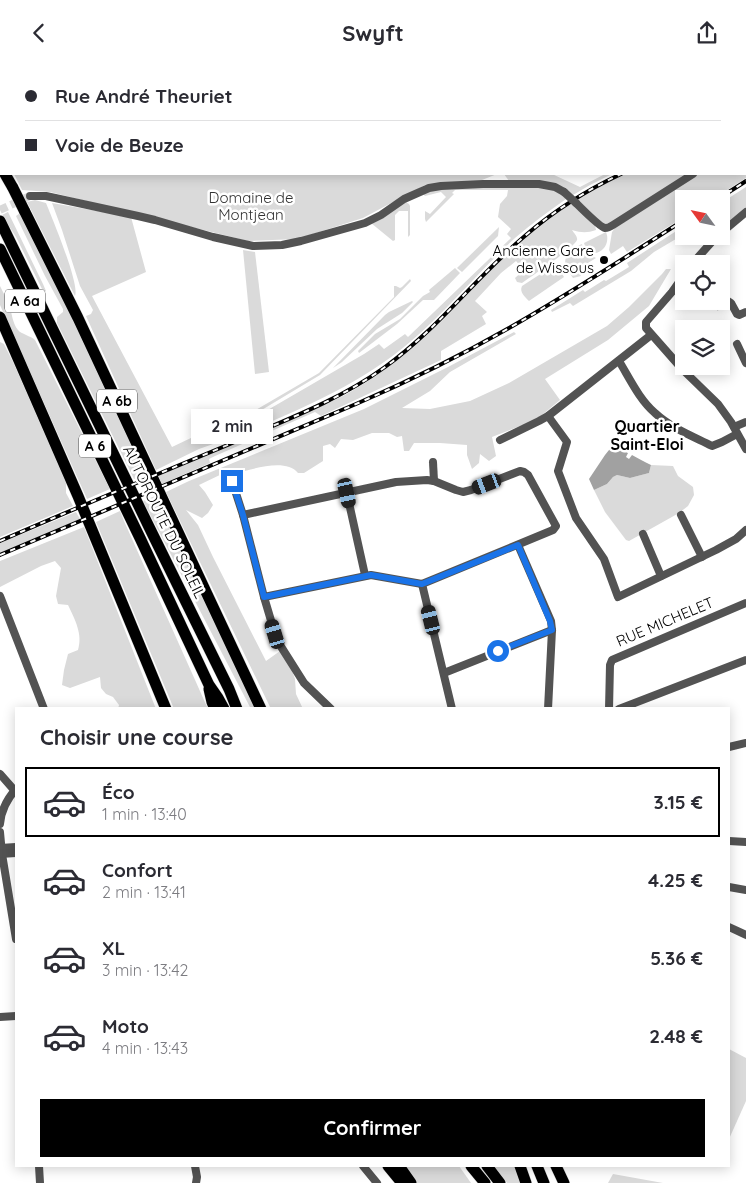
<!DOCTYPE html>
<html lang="fr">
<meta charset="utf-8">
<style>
:root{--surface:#fff;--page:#f2f2f3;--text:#2b2b33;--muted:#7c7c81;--line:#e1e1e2;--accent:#000}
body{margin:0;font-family:Quicksand,sans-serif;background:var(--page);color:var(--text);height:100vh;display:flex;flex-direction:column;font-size:19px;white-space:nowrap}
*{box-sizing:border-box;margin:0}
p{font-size:16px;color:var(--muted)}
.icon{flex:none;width:28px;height:28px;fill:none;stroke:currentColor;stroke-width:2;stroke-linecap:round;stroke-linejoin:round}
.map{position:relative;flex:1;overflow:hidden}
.drawer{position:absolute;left:15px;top:642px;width:715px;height:460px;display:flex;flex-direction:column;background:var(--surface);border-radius:0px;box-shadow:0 2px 12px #0003}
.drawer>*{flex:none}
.guide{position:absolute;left:0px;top:0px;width:746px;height:110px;box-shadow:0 2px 12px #0003;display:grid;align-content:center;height:110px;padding:0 25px;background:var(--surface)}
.needle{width:32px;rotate:303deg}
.controls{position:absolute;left:675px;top:125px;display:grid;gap:10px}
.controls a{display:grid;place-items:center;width:55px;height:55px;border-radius:0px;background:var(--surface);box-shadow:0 2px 12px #0003;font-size:25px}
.end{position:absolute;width:22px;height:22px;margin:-11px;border:6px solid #1a73e8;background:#fff;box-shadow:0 0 0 2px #fff}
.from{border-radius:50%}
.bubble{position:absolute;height:35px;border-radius:0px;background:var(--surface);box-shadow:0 2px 12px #0003;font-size:16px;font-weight:700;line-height:35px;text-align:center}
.car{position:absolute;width:15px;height:30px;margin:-15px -8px;border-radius:6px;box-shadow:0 0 4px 1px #0007;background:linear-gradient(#222 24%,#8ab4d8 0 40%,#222 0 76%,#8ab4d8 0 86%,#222 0)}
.guide b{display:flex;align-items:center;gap:18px;height:48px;font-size:19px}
.guide b+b{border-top:1px solid var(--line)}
.guide i{width:12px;height:12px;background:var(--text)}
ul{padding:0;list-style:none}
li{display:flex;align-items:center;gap:15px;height:70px;margin:0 10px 8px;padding:0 15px;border:2px solid transparent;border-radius:0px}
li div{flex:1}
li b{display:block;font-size:19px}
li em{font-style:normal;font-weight:700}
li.active{border-color:var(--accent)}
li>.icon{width:45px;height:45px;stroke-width:1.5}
h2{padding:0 25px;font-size:22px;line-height:60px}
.action{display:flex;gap:10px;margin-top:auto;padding:10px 25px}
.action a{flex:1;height:58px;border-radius:0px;background:var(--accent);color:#fff;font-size:20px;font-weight:700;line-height:58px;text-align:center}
header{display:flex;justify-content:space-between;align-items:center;height:65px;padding:0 25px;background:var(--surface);font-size:22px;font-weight:700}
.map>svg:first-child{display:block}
</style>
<header><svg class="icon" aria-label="back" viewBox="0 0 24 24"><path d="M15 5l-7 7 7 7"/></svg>Swyft<svg class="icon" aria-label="share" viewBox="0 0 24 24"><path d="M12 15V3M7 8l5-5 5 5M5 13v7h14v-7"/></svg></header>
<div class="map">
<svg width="746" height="1118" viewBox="0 0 746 1118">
<rect width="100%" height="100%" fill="#fff"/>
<g fill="#dadada">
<path d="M0 0H592L591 1H1V86L0 83Z"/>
<path d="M745 93 746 95V113L713 134H684V152L627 187 623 181 611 189 609 185 612 167 615 163 698 109H745Z"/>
<path d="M14 109H497L477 117 425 120 363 153 297 174 248 176 50 127 22 125Z"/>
<path d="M504 109H552L580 122 605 109H612L590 120 573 130 561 122 509 116Z"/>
<path d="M624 109H688L613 157 603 159 577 134 591 126Z"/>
<path d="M452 122 548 123 557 125 566 134C549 146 531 159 515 173 479 206 448 245 410 277 355 324 290 348 224 377L259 350 364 289 379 279 384 284 405 269 408 272 511 173 507 169 511 164 498 152 500 139 507 131 508 125H455L452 128 454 129 426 157 425 154V146L430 149 446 132 441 127 425 131 424 130V127Z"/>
<path d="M746 122V143L721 163V138Z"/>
<path d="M35 135 46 138C52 153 80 219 75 231L27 137Z"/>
<path d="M406 137 409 139 410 141V170L408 172V146H399L395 150V175L393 176 371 158Z"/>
<path d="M52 138 131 152 146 207 92 231 172 382 193 372 212 351 221 364 247 347 254 346 319 308 394 232V221H396L400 223 402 222 410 214 411 216 320 310 255 349 216 378 199 384 156 405 86 251 91 249 93 245 80 221 62 165Z"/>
<path d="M571 138 595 160 596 165C587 168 582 168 572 165 574 168 578 172 577 175 573 184 533 210 522 218L517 217 515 213 524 205 516 196 501 208 475 236 487 247 482 251 486 259 441 286V295L321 351 315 347 215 391 209 394 210 398 162 419 158 411C195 396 231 380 267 365 292 354 318 343 343 331 363 320 382 307 400 293 461 246 504 178 571 138Z"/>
<path d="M8 147 43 219 46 226 44 228 16 172 2 150Z"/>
<path d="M20 148 65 238 145 410 134 414 57 258V252L63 247V244L45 211 16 151Z"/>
<path d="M684 161V171H695L688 179 685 177 681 171 654 187 631 206 573 241 570 238 552 247 551 245 583 225 585 227 604 215 606 216 629 202 627 198Z"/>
<path d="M499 162 498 171 462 207 457 203Z"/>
<path d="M606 167C613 184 590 198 584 178Z"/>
<path d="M582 179C583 187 589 190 596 193L578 204 581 211 573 213C571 210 567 205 566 202 562 190 573 183 582 179Z"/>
<path d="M243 185 255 187 269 307 255 309Z"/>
<path d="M556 199 564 212 529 236C525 232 519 227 522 221Z"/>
<path d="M455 203 460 208 434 235H423L397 259 359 288 358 286 375 269 400 254 423 231 430 227 429 225Z"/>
<path d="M666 204H671L649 241 608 275 545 314 560 335 542 350 530 357 492 372 496 391 489 396 480 389 479 398 472 404 467 390V380L440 378H414L409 386H404L402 371 397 372 389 368H372L353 375 341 374 335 383 330 379 323 381V396L304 408H298C286 393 253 404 237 408L234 414 230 415 224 408 199 420 205 427 213 440 208 448 202 453 186 445 198 460 213 492 266 596 280 586 290 600 295 614 296 629 303 644H271L166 427 189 416 364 344 448 302 514 267 516 269 450 307 430 326 402 343 430 344 470 336 509 318 607 261 629 242 662 209Z"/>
<path d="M0 221C3 227 6 233 9 239 12 247 12 258 18 265 21 269 31 271 35 275L110 424 87 434 0 240Z"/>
<path d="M412 236 413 237 402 248 377 264 342 297 333 303 385 250 389 247Z"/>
<path d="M0 277 4 279 14 299 66 417V428L73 441 0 472Z"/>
<path d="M651 400 673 401 678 411 693 422 694 430 688 441 679 448 629 476 626 475 605 447 594 425 607 419 613 412 617 410 630 413 649 408Z"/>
<path d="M155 431 257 644H251L143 436Z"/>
<path d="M120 446 124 456 208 644H174L96 457Z"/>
<path d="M76 447 80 454 0 488V478Z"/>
<path d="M84 462 156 644H118L119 640 113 632 106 629 101 623 100 612 70 623 62 620 64 605 68 589 78 585C83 569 75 555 68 540L58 539 56 531 61 503 55 496 41 501 0 522V496Z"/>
<path d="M729 984 746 993V1036L729 1074Z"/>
<path d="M404 1101H459L471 1118H417Z"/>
<path d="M494 1101H516L522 1118H507Z"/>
<path d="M613 1109 663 1118H608Z"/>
</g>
<path fill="#a1a1a1" d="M613 380 628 388 626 392 629 394 632 390C638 393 644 397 651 400L649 408 630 413 617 410 613 412 607 419 594 425 589 414 605 390Z"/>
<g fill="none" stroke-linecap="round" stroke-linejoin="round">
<path stroke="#d9d9d9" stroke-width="8" stroke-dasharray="8 4" stroke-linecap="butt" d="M0 145 30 131"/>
<defs>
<g id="highway">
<path d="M0 98 1 101"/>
<path d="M5 109 13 123"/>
<path d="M24 145 78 253 207 529 261 644"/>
<path d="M0 156 153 470 229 624 237 644"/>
<path d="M0 184 140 473 209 620 218 633 224 644"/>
<path d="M0 252 78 431 166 644"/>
<path d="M209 624 212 637 215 644"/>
<path d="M388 1101 402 1118"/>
<path d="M399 1101 411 1118"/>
<path d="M471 1101 485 1118"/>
<path d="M487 1101 500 1118"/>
<path d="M520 1101 526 1118"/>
<path d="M537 1101 544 1118"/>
<path d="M556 1101 564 1118"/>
</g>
</defs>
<use href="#highway" stroke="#dbdbdb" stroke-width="12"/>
<g stroke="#535353" stroke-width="8">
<path d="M698 0 699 1"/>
<path d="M745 87 746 89"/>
<path d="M30 131H46L138 151 155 155 213 172 253 181 282 180 301 176 365 158 381 150 404 134 429 123 441 121 483 119H539L555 122 564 127"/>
<path d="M576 138C581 143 600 162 605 163 607 163 610 162 613 160L693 109"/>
<path d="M721 168 746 147"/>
<path d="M692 199 717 171"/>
<path d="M684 210 672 227 646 257V263L683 305 718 339 731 357 746 384"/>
<path d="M718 241 728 236 731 238 737 249 739 250 746 247"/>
<path d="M737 279 746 298"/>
<path d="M619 296C630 314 639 334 655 348 671 363 692 371 712 381L722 377 737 369"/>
<path d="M548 351 567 377 558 406 576 453 604 494 618 532 716 485 736 474 746 465"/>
<path d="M734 362 746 357"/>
<path d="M500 375 539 356 548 351 651 270"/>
<path d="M433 397 434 416"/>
<path d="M232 416 243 450 264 532 275 569 280 580 304 618 331 644"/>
<path d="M347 429 365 510"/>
<path d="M243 450 396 417 427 415 434 416 456 425 463 427 471 425 520 406 524 407 528 410 556 461 553 465 422 519 371 510 264 532"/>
<path d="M681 450 702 492"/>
<path d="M643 469 661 511"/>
<path d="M518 480 551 556 552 565 548 644"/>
<path d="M422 519 452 644"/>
<path d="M0 531 44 644"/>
<path d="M444 608 552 565"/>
<path d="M609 644 610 600 612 595 746 538"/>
<path d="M619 644 746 595"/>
<path d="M729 682 746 678"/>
<path d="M0 709 15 726"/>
<path d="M0 759C1 746 7 734 16 724"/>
<path d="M0 767 2 789 16 874"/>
<path d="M729 776 746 777"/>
<path d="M0 783 16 782"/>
<path d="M0 789 16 788"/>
<path d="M729 822 746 825"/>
<path d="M729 862 746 870"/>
<path d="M0 952 16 951"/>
<path d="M39 1101 40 1118"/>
<path d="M195 1101 197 1112 196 1118"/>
<path d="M363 1101 377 1118"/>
</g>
<use href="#highway" stroke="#000" stroke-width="11"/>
<defs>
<g id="rail">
<path d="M745 53H746"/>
<path d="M718 134 746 116"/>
<path d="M0 476C76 443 153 411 230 379 283 356 338 336 385 302 438 264 477 211 526 170 555 145 587 125 621 109"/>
<path d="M0 490 356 339C409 316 460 291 509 263 569 229 626 192 684 155"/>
</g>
</defs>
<use href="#rail" stroke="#000" stroke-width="4"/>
<use href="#rail" stroke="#fff" stroke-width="2" stroke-dasharray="5.5" stroke-linecap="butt"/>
<defs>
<path id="highway-bridge" d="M13 123 24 145"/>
</defs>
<use href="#highway-bridge" stroke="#dbdbdb" stroke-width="12" stroke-linecap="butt"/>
<path stroke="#535353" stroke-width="8" d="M564 127 576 138"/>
<use href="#highway-bridge" stroke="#000" stroke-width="11"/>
</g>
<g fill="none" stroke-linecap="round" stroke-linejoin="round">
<path stroke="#1a73e8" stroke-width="6" d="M232 416 243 450 264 532 371 510 422 519 518 480 550 556 552 565 498 586"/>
</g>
<circle fill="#000" stroke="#fff" stroke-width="2" cx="604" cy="195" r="5"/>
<g text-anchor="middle" stroke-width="5" stroke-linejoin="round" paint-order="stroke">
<g fill="#fff" stroke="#4c4c4c" stroke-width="1">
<rect x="5" y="224.5" width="40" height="23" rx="4"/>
<rect x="97" y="324.5" width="40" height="23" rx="4"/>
<rect x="79" y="369.5" width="32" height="23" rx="4"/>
</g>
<g font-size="14" font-weight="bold" fill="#000">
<text x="25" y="241">A 6a</text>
<text x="117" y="341">A 6b</text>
<text x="95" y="386">A 6</text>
</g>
<g font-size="15" fill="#313131" stroke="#fff">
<text x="251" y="138">Domaine de<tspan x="251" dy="17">Montjean</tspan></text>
</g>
<g font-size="15" fill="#000" stroke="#fff" text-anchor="end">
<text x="594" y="191">Ancienne Gare<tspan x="594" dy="17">de Wissous</tspan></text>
</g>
<g font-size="15" fill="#000" stroke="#fff">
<text transform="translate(164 457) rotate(64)" y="5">AUTOROUTE DU SOLEIL</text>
<text transform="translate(665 557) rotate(-23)" y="5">RUE MICHELET</text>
</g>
<g font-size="16" font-weight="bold" fill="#000" stroke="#fff">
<text x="647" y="367">Quartier<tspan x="647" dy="18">Saint-Eloi</tspan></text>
</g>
</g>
</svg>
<div class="controls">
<a><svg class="needle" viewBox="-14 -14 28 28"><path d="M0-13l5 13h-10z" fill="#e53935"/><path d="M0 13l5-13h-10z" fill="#7c7c81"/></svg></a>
<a><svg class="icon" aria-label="locate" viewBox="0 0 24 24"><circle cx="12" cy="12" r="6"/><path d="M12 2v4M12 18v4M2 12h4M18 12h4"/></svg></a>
<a><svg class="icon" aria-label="layers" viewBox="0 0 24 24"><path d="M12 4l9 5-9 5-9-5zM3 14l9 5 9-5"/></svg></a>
</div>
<i class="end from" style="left:498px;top:586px"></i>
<i class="end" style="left:232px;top:416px"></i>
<div class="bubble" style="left:191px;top:344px;width:82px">2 min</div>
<i class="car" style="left:487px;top:419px;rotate:249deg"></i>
<i class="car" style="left:347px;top:428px;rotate:168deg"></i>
<i class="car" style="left:431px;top:555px;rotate:346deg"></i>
<i class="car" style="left:275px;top:569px;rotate:343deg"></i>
<div class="guide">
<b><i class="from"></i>Rue André Theuriet</b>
<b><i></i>Voie de Beuze</b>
</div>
<section class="drawer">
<h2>Choisir une course</h2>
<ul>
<li class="active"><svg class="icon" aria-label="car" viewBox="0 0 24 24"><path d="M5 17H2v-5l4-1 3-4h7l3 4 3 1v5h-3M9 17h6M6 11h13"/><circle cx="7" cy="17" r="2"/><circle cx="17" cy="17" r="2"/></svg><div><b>Éco</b><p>1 min · 13:40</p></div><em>3.15 €</em></li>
<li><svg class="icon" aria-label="car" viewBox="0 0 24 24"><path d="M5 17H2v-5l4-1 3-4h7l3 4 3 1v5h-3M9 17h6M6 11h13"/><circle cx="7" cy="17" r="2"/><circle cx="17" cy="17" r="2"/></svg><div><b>Confort</b><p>2 min · 13:41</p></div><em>4.25 €</em></li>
<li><svg class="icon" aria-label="car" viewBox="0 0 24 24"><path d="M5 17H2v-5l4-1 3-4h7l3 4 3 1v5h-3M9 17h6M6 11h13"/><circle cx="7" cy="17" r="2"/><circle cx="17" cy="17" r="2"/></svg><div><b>XL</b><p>3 min · 13:42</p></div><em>5.36 €</em></li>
<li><svg class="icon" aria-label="car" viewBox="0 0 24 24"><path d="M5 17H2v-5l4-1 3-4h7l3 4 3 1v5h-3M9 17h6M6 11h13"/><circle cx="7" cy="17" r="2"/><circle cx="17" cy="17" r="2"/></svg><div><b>Moto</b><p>4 min · 13:43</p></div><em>2.48 €</em></li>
</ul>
<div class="action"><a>Confirmer</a></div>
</section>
</div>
